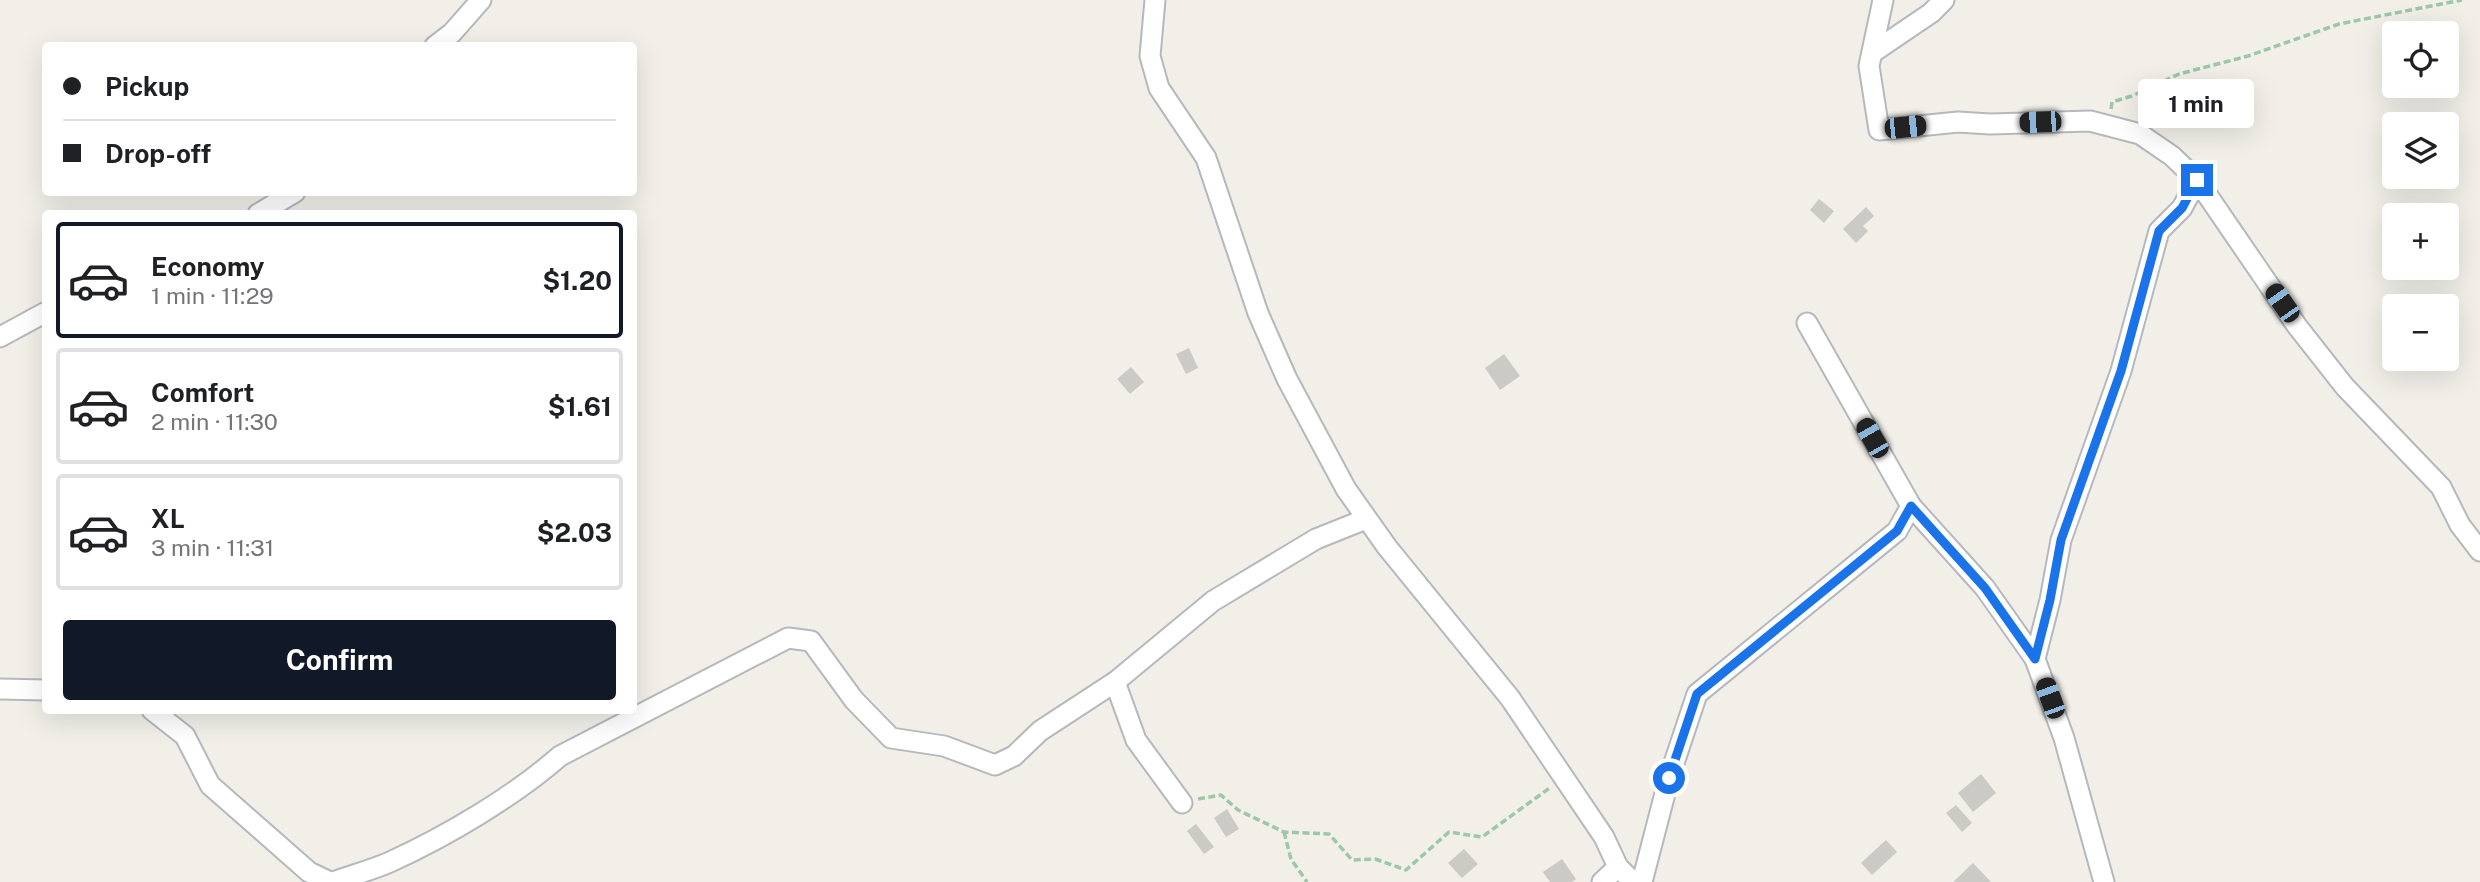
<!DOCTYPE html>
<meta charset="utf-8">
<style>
:root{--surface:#fff;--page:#f6f6f6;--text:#202124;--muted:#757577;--line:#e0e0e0;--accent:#111827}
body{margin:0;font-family:"Public Sans",sans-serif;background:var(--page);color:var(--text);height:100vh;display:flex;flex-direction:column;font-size:26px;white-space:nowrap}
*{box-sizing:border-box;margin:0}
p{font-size:23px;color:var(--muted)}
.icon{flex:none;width:38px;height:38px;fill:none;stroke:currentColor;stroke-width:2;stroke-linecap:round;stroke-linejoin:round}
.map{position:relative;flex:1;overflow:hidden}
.sheet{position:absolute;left:42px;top:210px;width:595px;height:504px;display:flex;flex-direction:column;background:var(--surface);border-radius:7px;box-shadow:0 7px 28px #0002}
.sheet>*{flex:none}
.hud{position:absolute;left:42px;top:42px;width:595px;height:154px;border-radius:7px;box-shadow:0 7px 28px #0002;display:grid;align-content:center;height:154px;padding:0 21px;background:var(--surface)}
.buttons{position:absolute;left:2382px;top:21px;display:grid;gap:14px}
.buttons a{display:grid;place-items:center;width:77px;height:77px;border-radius:7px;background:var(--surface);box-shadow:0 7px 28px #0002;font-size:35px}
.end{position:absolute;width:32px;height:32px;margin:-16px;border:9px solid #1a73e8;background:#fff;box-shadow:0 0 0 4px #fff}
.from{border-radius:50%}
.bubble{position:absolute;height:49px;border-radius:7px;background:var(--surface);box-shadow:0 7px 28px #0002;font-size:23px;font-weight:700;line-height:49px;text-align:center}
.car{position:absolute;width:21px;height:42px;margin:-21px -10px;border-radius:9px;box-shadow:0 0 5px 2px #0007;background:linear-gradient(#222 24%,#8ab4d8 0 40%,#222 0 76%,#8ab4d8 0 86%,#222 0)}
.hud b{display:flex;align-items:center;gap:24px;height:66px;font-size:26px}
.hud b+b{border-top:2px solid var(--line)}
.hud i{width:18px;height:18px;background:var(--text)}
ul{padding:12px 0 0;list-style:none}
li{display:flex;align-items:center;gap:21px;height:116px;margin:0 14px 10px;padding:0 7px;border:4px solid var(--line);border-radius:7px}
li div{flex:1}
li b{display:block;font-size:26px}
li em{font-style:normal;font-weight:700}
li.selected{border-color:var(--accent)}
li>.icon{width:63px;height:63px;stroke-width:1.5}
.cta{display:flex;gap:14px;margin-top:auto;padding:14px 21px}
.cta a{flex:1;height:80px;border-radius:7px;background:var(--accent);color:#fff;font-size:28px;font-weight:700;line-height:80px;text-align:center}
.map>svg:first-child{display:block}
</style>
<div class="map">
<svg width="2480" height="882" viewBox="0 0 2480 882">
<rect width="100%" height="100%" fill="#f1efe8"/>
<g fill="#cccac5">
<path d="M1819 199 1834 211 1824 223 1810 210Z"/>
<path d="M1866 207 1874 216 1863 226 1868 231 1856 243 1843 229Z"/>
<path d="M1189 348 1198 368 1186 374 1176 354Z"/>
<path d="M1504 354 1520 376 1500 390 1485 368Z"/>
<path d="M1131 367 1144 382 1130 394 1117 379Z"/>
<path d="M1981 774 1996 793 1973 812 1958 793Z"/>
<path d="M1956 805 1972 823 1962 832 1946 813Z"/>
<path d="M1227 809 1239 829 1226 837 1214 818Z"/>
<path d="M1196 824 1214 847 1204 854 1187 831Z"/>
<path d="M1886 840 1897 852 1872 875 1861 863Z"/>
<path d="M1464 849 1478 864 1462 878 1448 863Z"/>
<path d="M1562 859 1576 879 1572 882H1550L1543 872Z"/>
<path d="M1973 863 1991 882H1953Z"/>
</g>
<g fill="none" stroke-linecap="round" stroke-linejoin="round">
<defs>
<g id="minor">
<path d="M1155 0 1150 56 1159 88 1206 158 1258 313 1287 379 1346 489 1387 547 1510 698 1604 837 1618 867 1633 882"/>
<path d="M1883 0 1869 66 1879 130 1958 122 1990 124 2090 121 2140 134 2172 156 2197 180 2297 326 2345 387 2441 487 2460 525 2480 551"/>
<path d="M435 46 452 33 481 0"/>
<path d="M1872 53 1931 13 1944 0"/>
<path d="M258 214 295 192"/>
<path d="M0 337 46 312"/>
<path d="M1911 506 1985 588 2035 659 2064 738 2104 882"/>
<path d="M2035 659 2050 600 2061 540 2121 371 2159 231 2182 208 2197 180"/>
<path d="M1115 682 1136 740 1182 803"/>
<path d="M0 689 46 690"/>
<path d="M152 710 185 736 210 785 309 872 330 882"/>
<path d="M333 882C352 875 372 870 390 862 447 836 513 797 560 756L788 638 811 641 854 700 891 738 944 746 995 765 1014 756 1040 731 1115 682 1213 601 1316 539 1366 519"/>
<path d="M1602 882 1618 867"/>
<path d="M1642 882 1669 778 1697 694 1897 531 1911 506 1807 323"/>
</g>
</defs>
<use href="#minor" stroke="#b5b8bc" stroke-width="23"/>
<g stroke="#9cc7a9" stroke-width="3.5" stroke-dasharray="7 3.5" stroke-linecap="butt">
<path d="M2111 109 2112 102 2132 96 2179 74 2248 56 2339 24 2462 0"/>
<path d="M1198 799 1221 795 1238 810 1284 832 1329 834 1352 860 1375 859 1406 870 1449 832 1482 837 1551 787"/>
<path d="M1284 832 1291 859 1307 882"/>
</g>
<use href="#minor" stroke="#fff" stroke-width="19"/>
</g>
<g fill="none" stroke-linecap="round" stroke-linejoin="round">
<path stroke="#1a73e8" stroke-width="9" d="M1669 778 1697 694 1897 531 1911 506 1985 588 2035 659 2050 600 2061 540 2121 371 2159 231 2182 208 2197 180"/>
</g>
</svg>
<div class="buttons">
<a><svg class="icon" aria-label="locate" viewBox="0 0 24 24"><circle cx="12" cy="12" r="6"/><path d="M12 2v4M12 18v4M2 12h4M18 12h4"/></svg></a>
<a><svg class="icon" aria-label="layers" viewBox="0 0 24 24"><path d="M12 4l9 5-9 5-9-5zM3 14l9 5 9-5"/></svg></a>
<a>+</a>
<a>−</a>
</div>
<i class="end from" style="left:1669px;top:778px"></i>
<i class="end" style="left:2197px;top:180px"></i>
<div class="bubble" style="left:2138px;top:79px;width:116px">1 min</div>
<i class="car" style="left:2040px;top:122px;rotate:268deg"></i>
<i class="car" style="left:1905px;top:127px;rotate:84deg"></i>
<i class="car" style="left:2282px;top:303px;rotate:325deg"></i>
<i class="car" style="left:1872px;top:438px;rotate:330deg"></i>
<i class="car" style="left:2050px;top:698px;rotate:340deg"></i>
<div class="hud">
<b><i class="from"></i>Pickup</b>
<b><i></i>Drop-off</b>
</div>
<section class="sheet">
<ul>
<li class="selected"><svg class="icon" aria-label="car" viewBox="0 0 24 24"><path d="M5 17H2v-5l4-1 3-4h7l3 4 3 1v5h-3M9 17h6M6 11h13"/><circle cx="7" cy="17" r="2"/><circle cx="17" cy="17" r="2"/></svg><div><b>Economy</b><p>1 min · 11:29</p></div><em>$1.20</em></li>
<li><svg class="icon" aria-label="car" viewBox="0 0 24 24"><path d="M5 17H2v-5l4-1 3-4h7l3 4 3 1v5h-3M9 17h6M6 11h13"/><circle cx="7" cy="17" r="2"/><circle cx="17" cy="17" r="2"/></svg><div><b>Comfort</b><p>2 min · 11:30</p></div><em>$1.61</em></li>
<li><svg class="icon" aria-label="car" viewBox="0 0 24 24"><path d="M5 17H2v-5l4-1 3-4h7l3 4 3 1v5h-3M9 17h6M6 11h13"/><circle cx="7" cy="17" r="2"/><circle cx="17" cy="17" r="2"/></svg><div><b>XL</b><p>3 min · 11:31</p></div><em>$2.03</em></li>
</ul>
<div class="cta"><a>Confirm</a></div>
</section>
</div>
